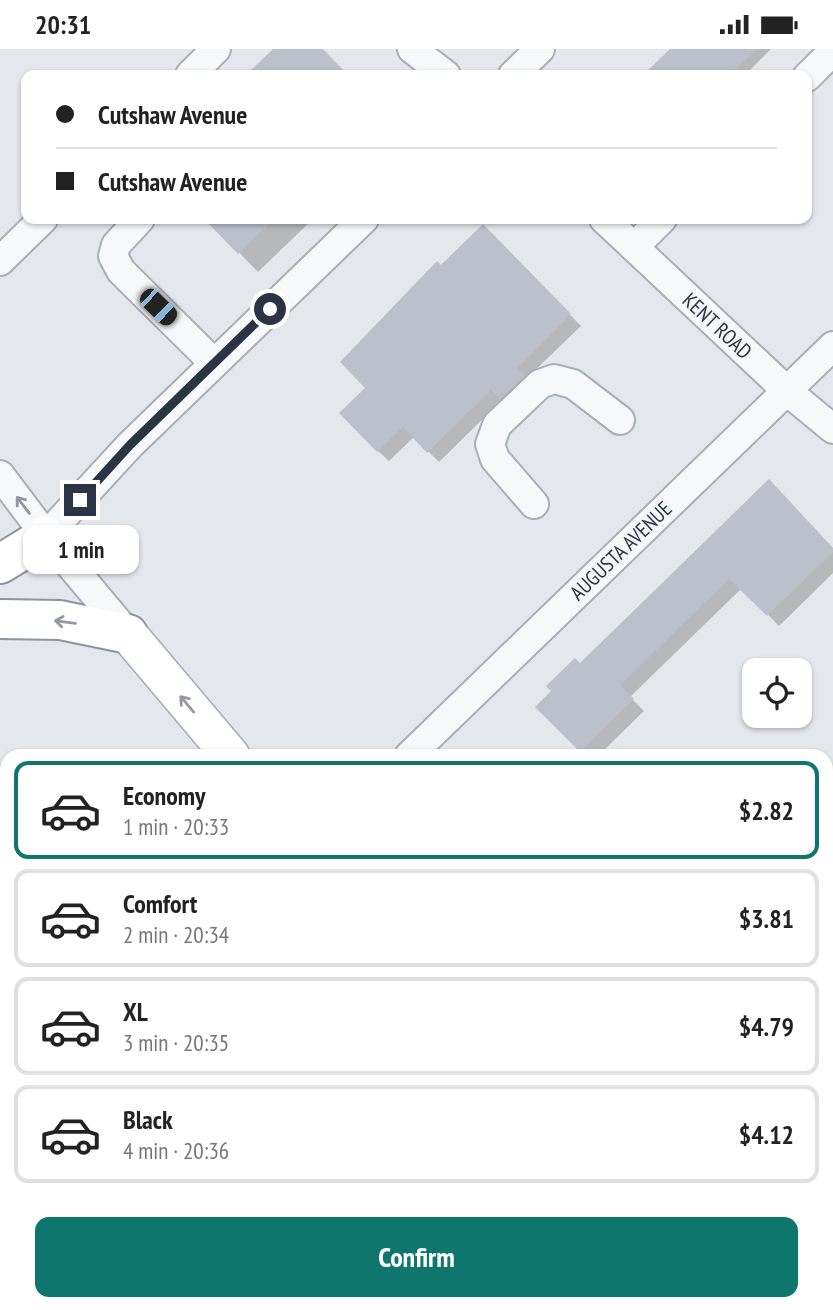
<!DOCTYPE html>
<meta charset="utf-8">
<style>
:root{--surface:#fff;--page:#f6f6f6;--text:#222;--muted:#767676;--line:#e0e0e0;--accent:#0f766e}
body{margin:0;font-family:"PT Sans Narrow",sans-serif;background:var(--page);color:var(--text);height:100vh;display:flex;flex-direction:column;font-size:26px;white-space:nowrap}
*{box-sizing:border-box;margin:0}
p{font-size:23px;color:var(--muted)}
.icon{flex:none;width:38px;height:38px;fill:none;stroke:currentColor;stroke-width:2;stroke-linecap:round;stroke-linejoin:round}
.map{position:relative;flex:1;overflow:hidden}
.panel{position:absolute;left:0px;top:700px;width:833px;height:562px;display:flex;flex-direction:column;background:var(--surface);border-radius:21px 21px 0 0;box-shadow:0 2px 5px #0004}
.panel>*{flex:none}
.guide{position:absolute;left:21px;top:21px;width:791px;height:154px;border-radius:14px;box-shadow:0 2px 5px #0004;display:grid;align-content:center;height:154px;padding:0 35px;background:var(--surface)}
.controls{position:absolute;left:742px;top:609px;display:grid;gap:14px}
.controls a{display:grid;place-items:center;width:70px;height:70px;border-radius:14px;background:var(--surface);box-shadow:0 2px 5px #0004;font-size:35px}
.end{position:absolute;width:32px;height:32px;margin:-16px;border:9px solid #2b3445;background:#fff;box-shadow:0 0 0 4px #fff}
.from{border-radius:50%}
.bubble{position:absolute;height:49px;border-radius:14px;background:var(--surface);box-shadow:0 2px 5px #0004;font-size:23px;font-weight:700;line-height:49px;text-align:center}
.car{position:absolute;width:21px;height:42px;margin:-21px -10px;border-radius:9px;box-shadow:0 0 5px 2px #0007;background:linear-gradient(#222 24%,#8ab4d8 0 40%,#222 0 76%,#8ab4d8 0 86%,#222 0)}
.guide b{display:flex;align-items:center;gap:24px;height:66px;font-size:26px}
.guide b+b{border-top:2px solid var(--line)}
.guide i{width:18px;height:18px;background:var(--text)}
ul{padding:12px 0 0;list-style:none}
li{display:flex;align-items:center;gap:21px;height:98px;margin:0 14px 10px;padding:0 21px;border:4px solid var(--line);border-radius:14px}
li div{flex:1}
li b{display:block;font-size:26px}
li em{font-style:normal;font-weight:700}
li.active{border-color:var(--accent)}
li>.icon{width:63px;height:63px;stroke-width:1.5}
.primary-button{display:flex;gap:14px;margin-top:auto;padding:14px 35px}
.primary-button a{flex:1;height:80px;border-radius:14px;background:var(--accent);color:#fff;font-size:28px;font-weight:700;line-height:80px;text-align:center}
.status{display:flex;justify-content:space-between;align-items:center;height:49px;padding:0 35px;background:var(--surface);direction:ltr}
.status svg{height:19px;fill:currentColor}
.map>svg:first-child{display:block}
</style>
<div class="status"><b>20:31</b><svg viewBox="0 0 49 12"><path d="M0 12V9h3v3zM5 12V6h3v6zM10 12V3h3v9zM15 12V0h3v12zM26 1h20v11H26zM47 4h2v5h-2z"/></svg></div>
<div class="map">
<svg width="833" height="1261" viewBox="0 0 833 1261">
<rect width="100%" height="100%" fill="#e4e7ec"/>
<g fill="#0003">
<path d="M671 0H771L745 26H644Z"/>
<path d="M207 170H313L258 223Z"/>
<path d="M483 177 581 277 526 330 512 359 503 350 439 413 414 388 389 412 378 402 367 339 441 218Z"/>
<path d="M769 433 833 501V524L779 577 742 539 630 648 644 662 598 707H586L537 658Z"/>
<path d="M1 900 7 906V940L0 932Z"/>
<path d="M833 928V1075L826 1080V932Z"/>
<path d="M826 1135 833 1142V1261H806L803 1255H826Z"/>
<path d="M487 1255H583L587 1261H491Z"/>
</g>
<g fill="#bbc0ca">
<path d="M273 0H323L348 26H246Z"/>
<path d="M670 0H756L730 26H643Z"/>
<path d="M204 170H274L238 205Z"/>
<path d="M483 175 571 265 517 319 525 327 500 350 491 341 427 404 403 378 377 403 339 364 365 339 340 313 437 212 441 216Z"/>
<path d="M769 430 833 499V503L767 567 729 530 620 636 634 650 580 703 535 658 551 642 546 637 575 609 580 614Z"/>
</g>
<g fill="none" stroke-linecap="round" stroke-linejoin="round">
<defs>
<g id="minor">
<path d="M412 0 446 26"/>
<path d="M190 26 216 0"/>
<path d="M513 26 540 0"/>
<path d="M807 28 833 2"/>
<path d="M140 170 116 196 113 207 121 222 214 314"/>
<path d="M604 170 787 342 833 380"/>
<path d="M634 198 662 170"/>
<path d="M0 212 43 170"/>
<path d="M0 426 46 487 128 585"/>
<path d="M534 455 495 410 490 395 497 376 540 335 554 330 573 335 620 371"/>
<path d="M46 487 130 396 364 170"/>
<path d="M409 707 833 297"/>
</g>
<g id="major">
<path d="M128 585 231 707"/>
<path d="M826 831 833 826"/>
<path d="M826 884 833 879"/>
<path d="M697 1255 703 1261"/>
<path d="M186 1261 196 1255"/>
<path d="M275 1261 284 1255"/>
</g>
<g id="highway">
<path d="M0 515 46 487"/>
<path d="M0 570 60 571 128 585"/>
<path d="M0 1059 7 1067"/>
<path d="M164 1255 169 1261"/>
</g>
</defs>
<use href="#minor" stroke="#a9aeb7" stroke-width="32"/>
<use href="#major" stroke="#a3abb8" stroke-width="40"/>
<use href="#highway" stroke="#8b94a3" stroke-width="42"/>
<use href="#minor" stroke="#f7f8fa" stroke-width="28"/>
<use href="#major" stroke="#fff" stroke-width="37"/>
<use href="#highway" stroke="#fff" stroke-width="38"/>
<defs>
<g id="rail">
<path d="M0 1131 7 1140"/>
<path d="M0 1156 7 1164"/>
<path d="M84 1255 90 1261"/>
<path d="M105 1255 110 1261"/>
</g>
</defs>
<use href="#rail" stroke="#7d8696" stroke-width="8"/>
<use href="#rail" stroke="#f4f6f9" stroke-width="5" stroke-dasharray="16" stroke-linecap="butt"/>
</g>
<defs><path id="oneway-shaft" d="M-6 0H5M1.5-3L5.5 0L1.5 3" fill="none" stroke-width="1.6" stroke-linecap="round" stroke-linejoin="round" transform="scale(1.75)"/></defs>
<use stroke="#9196a0" href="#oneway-shaft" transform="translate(23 456) rotate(-127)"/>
<g stroke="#959aa2">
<use href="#oneway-shaft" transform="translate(65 573) rotate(-172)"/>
<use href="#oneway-shaft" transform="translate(187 655) rotate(-130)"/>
</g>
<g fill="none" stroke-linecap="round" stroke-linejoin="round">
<path stroke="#2b3445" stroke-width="9" d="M80 451 130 396 270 260"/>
</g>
<g text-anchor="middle" stroke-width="5" stroke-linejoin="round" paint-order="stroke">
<g font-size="21" fill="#2b3445" stroke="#f4f6f9">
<text transform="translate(717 277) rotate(43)" y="7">KENT ROAD</text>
<text transform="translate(621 502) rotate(-44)" y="7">AUGUSTA AVENUE</text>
</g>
</g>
</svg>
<div class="controls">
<a><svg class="icon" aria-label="locate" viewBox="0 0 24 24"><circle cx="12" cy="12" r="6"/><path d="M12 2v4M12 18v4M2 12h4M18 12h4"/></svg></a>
</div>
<i class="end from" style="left:270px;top:260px"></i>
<i class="end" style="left:80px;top:451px"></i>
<div class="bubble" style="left:23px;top:476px;width:116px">1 min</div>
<i class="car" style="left:158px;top:258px;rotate:134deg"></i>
<div class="guide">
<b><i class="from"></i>Cutshaw Avenue</b>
<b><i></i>Cutshaw Avenue</b>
</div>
<section class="panel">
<ul>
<li class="active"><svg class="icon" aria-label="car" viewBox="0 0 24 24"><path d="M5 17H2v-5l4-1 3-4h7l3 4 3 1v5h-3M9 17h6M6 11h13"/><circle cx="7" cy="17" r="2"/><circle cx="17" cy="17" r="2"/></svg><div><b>Economy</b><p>1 min · 20:33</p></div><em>$2.82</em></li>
<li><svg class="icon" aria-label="car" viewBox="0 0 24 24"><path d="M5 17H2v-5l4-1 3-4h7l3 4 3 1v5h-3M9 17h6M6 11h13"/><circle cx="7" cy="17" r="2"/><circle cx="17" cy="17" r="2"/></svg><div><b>Comfort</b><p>2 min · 20:34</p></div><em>$3.81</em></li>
<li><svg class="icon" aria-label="car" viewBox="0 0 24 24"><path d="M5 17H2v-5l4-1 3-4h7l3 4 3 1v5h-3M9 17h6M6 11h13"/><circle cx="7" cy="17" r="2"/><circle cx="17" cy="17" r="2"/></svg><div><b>XL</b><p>3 min · 20:35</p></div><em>$4.79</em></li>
<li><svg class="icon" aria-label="car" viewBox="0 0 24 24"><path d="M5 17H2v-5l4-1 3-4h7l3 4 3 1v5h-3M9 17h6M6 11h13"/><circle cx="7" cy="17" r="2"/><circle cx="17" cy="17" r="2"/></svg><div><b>Black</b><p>4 min · 20:36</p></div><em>$4.12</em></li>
</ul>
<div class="primary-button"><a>Confirm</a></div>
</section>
</div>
